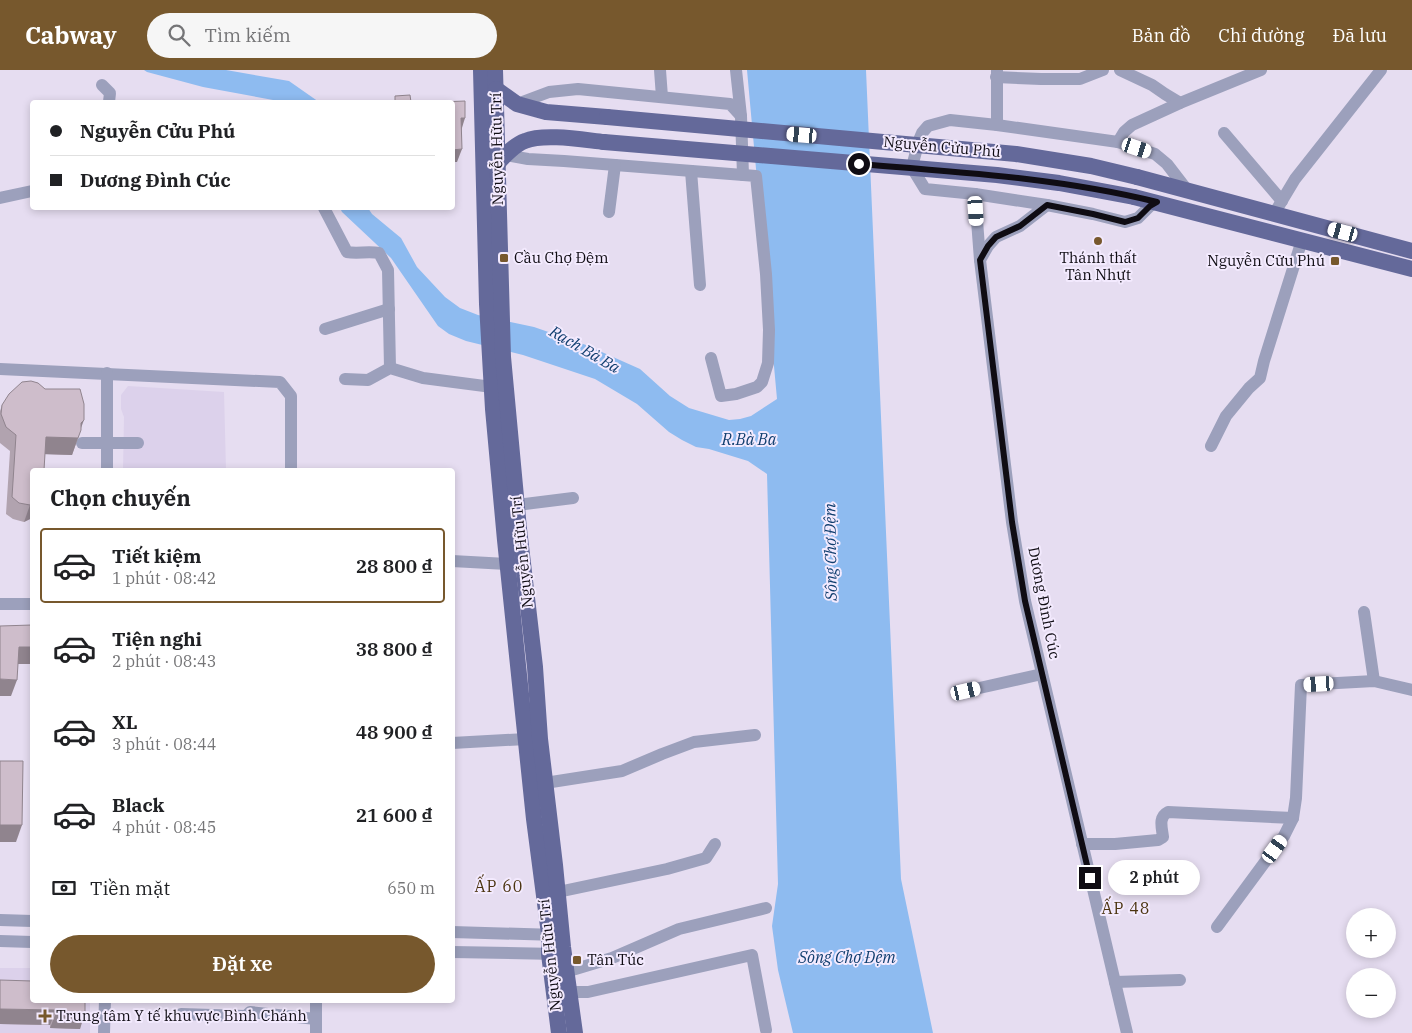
<!DOCTYPE html>
<html lang="vi">
<meta charset="utf-8">
<style>
:root{--surface:#fff;--page:#f6f6f6;--text:#202124;--muted:#757577;--line:#e0e0e0;--accent:#77582d}
body{margin:0;font-family:"IBM Plex Serif",serif;background:var(--page);color:var(--text);height:100vh;display:flex;flex-direction:column;font-size:19px;white-space:nowrap}
*{box-sizing:border-box;margin:0}
p{font-size:16px;color:var(--muted)}
.icon{flex:none;width:28px;height:28px;fill:none;stroke:currentColor;stroke-width:2;stroke-linecap:round;stroke-linejoin:round}
.map{position:relative;flex:1;overflow:hidden}
.drawer{position:absolute;left:30px;top:398px;width:425px;height:535px;display:flex;flex-direction:column;background:var(--surface);border-radius:5px;box-shadow:0 2px 8px #0003}
.drawer>*{flex:none}
.top-card{position:absolute;left:30px;top:30px;width:425px;height:110px;border-radius:5px;box-shadow:0 2px 8px #0003;display:grid;align-content:center;height:110px;padding:0 20px;background:var(--surface)}
.buttons{position:absolute;left:1346px;top:838px;display:grid;gap:10px}
.buttons a{display:grid;place-items:center;width:50px;height:50px;border-radius:50%;background:var(--surface);box-shadow:0 2px 8px #0003;font-size:25px}
.end{position:absolute;width:22px;height:22px;margin:-11px;border:6px solid #0f0c13;background:#fff;box-shadow:0 0 0 2px #fff}
.from{border-radius:50%}
.bubble{position:absolute;height:35px;border-radius:18px;background:var(--surface);box-shadow:0 2px 8px #0003;font-size:16px;font-weight:600;line-height:35px;text-align:center}
.car{position:absolute;width:15px;height:30px;margin:-15px -8px;border-radius:6px;box-shadow:0 0 4px 1px #0007;background:linear-gradient(#fff 24%,#345 0 40%,#fff 0 76%,#345 0 86%,#fff 0)}
.top-card b{display:flex;align-items:center;gap:18px;height:48px;font-size:19px}
.top-card b+b{border-top:1px solid var(--line)}
.top-card i{width:12px;height:12px;background:var(--text)}
ul{padding:0;list-style:none}
li{display:flex;align-items:center;gap:15px;height:75px;margin:0 10px 8px;padding:0 10px;border:2px solid transparent;border-radius:5px}
li div{flex:1}
li b{display:block;font-size:19px}
li em{font-style:normal;font-weight:600}
li.selected{border-color:var(--accent)}
li>.icon{width:45px;height:45px;stroke-width:1.5}
h2{padding:0 20px;font-size:22px;line-height:60px}
.pay{display:flex;align-items:center;gap:12px;height:55px;padding:0 20px;font-size:19px}
.pay p{margin-inline-start:auto}
.primary-button{display:flex;gap:10px;margin-top:auto;padding:10px 20px}
.primary-button a{flex:1;height:58px;border-radius:30px;background:var(--accent);color:#fff;font-size:20px;font-weight:600;line-height:58px;text-align:center}
header{display:flex;align-items:center;gap:30px;box-sizing:border-box;height:70px;padding:0 25px;background:var(--accent);color:#fff}
header strong{font-size:24px}
nav{display:flex;gap:28px;margin-inline-start:auto;font-size:18px}
.search{width:350px;height:45px;background:var(--page);display:flex;align-items:center;gap:12px;box-sizing:border-box;padding:0 18px;border-radius:28px;color:var(--muted);font-size:19px}
.map>svg:first-child{display:block}
</style>
<header>
<strong>Cabway</strong>
<div class="search"><svg class="icon" aria-label="search" viewBox="0 0 24 24"><circle cx="10" cy="10" r="6"/><path d="M15 15l6 6"/></svg>Tìm kiếm</div>
<nav><a>Bản đồ</a><a>Chỉ đường</a><a>Đã lưu</a></nav>
</header>
<div class="map">
<svg width="1412" height="963" viewBox="0 0 1412 963">
<rect width="100%" height="100%" fill="#e6ddf1"/>
<g fill="#dcd1eb">
<path d="M128 316 224 322 226 400H123L124 347 121 339V325Z"/>
<path d="M0 898H32V930H90V963H0Z"/>
</g>
<g fill="#8ebbf0">
<path d="M144 0H226L289 11 319 32H277L273 30 203 17 147 2Z"/>
<path d="M747 0H866L901 809 933 963H793L778 900 772 856 778 814 767 404 748 391 709 379 696 377 682 370 669 362 637 334 595 309 523 285 466 271 449 264 438 256 391 188 342 142 340 138H368L372 144 401 168 417 197 445 227 460 238 478 245 534 257 586 275 640 299 670 326 689 338 729 350 740 349 751 346 777 329Z"/>
</g>
<g fill="none" stroke-linecap="round" stroke-linejoin="round">
<g stroke="#9ca0bc" stroke-width="12">
<path d="M660 0 662 27"/>
<path d="M736 0 741 46 743 105"/>
<path d="M997 0V55"/>
<path d="M1120 0 1152 15 1165 24 1180 33"/>
<path d="M996 7 1041 9H1080L1103 0"/>
<path d="M102 15 110 23 109 32"/>
<path d="M517 34 549 22 578 19 730 34 741 46"/>
<path d="M1224 63 1282 131"/>
<path d="M1118 72 1124 62 1132 55 1180 33 1261 0"/>
<path d="M505 85 528 89 564 91 756 106 766 204 769 260 768 293 762 312 757 317 736 324 721 326 711 288"/>
<path d="M691 101 700 215"/>
<path d="M975 124 980 190"/>
<path d="M0 128 32 121"/>
<path d="M1157 132 1150 136 1138 148 1125 152 1093 144 1047 135 975 124 925 119 914 101 913 93 919 70 922 63 928 56 950 50 997 55 1118 72 1155 84 1167 94 1187 120"/>
<path d="M1047 135 1020 156 996 167 988 176 980 190 1012 452 1025 531 1127 963"/>
<path d="M324 138 347 182C357 184 368 181 379 183L388 200 390 298"/>
<path d="M609 142 615 95"/>
<path d="M1274 144 1295 109 1381 0"/>
<path d="M325 259 389 239"/>
<path d="M0 299 280 312 291 326V400"/>
<path d="M345 309 368 310 390 298 423 308 492 317"/>
<path d="M82 373H138"/>
<path d="M1211 376 1226 346 1249 318 1260 308 1264 291 1302 170"/>
<path d="M107 400V303"/>
<path d="M517 435 573 428"/>
<path d="M452 491 507 494"/>
<path d="M0 534H32"/>
<path d="M1364 542 1374 611"/>
<path d="M966 621 1042 604"/>
<path d="M452 673 526 669"/>
<path d="M545 713 622 701 662 684 694 672 755 665"/>
<path d="M1082 774H1115L1158 770 1163 767C1162 758 1158 747 1168 742L1293 748"/>
<path d="M558 822 667 799 706 788 715 774"/>
<path d="M0 850 32 851"/>
<path d="M1217 857 1284 766 1293 748 1296 728 1301 615 1374 611 1412 620"/>
<path d="M452 862 557 865"/>
<path d="M0 871 32 872"/>
<path d="M452 882 557 884"/>
<path d="M559 904 612 888 679 859 766 838"/>
<path d="M1115 912 1180 910"/>
<path d="M562 922H588L752 885 766 960"/>
<path d="M181 944 246 946 250 942 316 949"/>
<path d="M104 963 105 930"/>
<path d="M316 963V930"/>
</g>
<g stroke="#64699a" stroke-width="16">
<path d="M481 0 487 234 493 339 505 470 534 749 549 864V884L559 963"/>
<path d="M495 0 503 287 519 459 535 597 540 669 555 795 563 877 575 963"/>
<path d="M496 19 517 34 546 42 607 47"/>
<path d="M498 93C504 86 516 74 525 71 544 63 584 70 604 72"/>
<path d="M1137 107 1412 181"/>
<path d="M1134 127 1412 199"/>
</g>
<g stroke="#64699a" stroke-width="16">
<path d="M607 47 1016 84 1091 96 1137 107"/>
<path d="M604 72 997 105 1059 113 1134 127"/>
</g>
</g>
<g fill="#b1a3af">
<path d="M2 335 81 357 78 368 72 385 45 384 32 448 24 452 13 449 6 444 10 381 0 373V341Z"/>
<path d="M0 910 85 930 80 959 50 958V955L0 954Z"/>
</g>
<g fill="#90848e">
<path d="M461 48H465L461 61Z"/>
<path d="M462 79 457 92H452V80Z"/>
<path d="M84 350 78 366V368L72 385 40 384 46 367 81 353Z"/>
<path d="M32 434V448L24 452 30 435Z"/>
<path d="M19 577H32V594H13Z"/>
<path d="M0 609 17 610 11 626H0Z"/>
<path d="M0 755H22L16 772H0Z"/>
<path d="M0 939 56 940 50 955 0 954Z"/>
<path d="M56 943H85L80 959 50 958Z"/>
</g>
<g fill="#cebdcb" stroke="#90848e">
<path d="M410 25 411 32H395V26Z"/>
<path d="M465 31V48H461L462 79 452 80V32H441Z"/>
<path d="M31 311 38 313 45 319H80L84 334V350L81 353V360L78 368 46 367 44 400H32V434L30 435 19 433 12 427 16 365 6 357 1 344 2 335 9 324 22 312Z"/>
<path d="M32 555V577H19L17 610 0 609V556Z"/>
<path d="M0 691H23L22 755H0Z"/>
<path d="M0 910 32 911V930H85V943H56V940L0 939Z"/>
</g>
<g fill="none" stroke-linecap="round" stroke-linejoin="round">
<path stroke="#0f0c13" stroke-width="6" d="M859 94C959 102 1060 108 1157 132L1150 136 1138 148 1125 152 1093 144 1047 135 1020 156 996 167 988 176 980 190 1012 452 1025 531 1090 808"/>
</g>
<g fill="#77582d" stroke="#f3eafe" stroke-width="2">
<circle cx="1098" cy="171" r="5"/>
<rect x="499" y="183" width="10" height="10" rx="2.5"/>
<rect x="1330" y="186" width="10" height="10" rx="2.5"/>
<rect x="572" y="885" width="10" height="10" rx="2.5"/>
<path d="M42.5 938.5h5v5h5v5h-5v5h-5v-5h-5v-5h5z"/>
</g>
<g text-anchor="middle" stroke-width="4" stroke-linejoin="round" paint-order="stroke">
<g font-size="15" fill="#0f0c13" stroke="#f3eafe">
<text transform="translate(942 77) rotate(5)" y="5">Nguyễn Cửu Phú</text>
<text transform="translate(497 79) rotate(-91)" y="5">Nguyễn Hữu Trí</text>
<text transform="translate(522 482) rotate(-96)" y="5">Nguyễn Hữu Trí</text>
<text transform="translate(1044 533) rotate(79)" y="5">Dương Đình Cúc</text>
<text transform="translate(550 885) rotate(-96)" y="5">Nguyễn Hữu Trí</text>
</g>
<g font-size="15" fill="#0f0c13" stroke="#f3eafe" text-anchor="start">
<text x="514" y="193">Cầu Chợ Đệm</text>
<text x="1098" y="193" text-anchor="middle">Thánh thất<tspan x="1098" dy="17">Tân Nhựt</tspan></text>
<text x="1325" y="196" text-anchor="end">Nguyễn Cửu Phú</text>
<text x="587" y="895">Tân Túc</text>
<text x="56" y="951">Trung tâm Y tế khu vực Bình Chánh</text>
</g>
<g font-size="16" font-style="italic" fill="#103e6f" stroke="#f3eafe">
<text transform="translate(585 279) rotate(30)" y="6">Rạch Bà Ba</text>
<text x="749" y="375">R.Bà Ba</text>
<text transform="translate(830 482) rotate(-91)" y="6">Sông Chợ Đệm</text>
<text x="847" y="893">Sông Chợ Đệm</text>
</g>
<g font-size="16" letter-spacing="1" fill="#4b3410" stroke="#f3eafe">
<text x="499" y="822">ẤP 60</text>
<text x="1126" y="844">ẤP 48</text>
</g>
</g>
</svg>
<div class="buttons">
<a>+</a>
<a>−</a>
</div>
<i class="end from" style="left:859px;top:94px"></i>
<i class="end" style="left:1090px;top:808px"></i>
<div class="bubble" style="left:1108px;top:790px;width:92px">2 phút</div>
<i class="car" style="left:802px;top:65px;rotate:275deg"></i>
<i class="car" style="left:1137px;top:78px;rotate:108deg"></i>
<i class="car" style="left:976px;top:141px;rotate:176deg"></i>
<i class="car" style="left:1343px;top:162px;rotate:285deg"></i>
<i class="car" style="left:1319px;top:614px;rotate:267deg"></i>
<i class="car" style="left:966px;top:621px;rotate:77deg"></i>
<i class="car" style="left:1275px;top:779px;rotate:36deg"></i>
<div class="top-card">
<b><i class="from"></i>Nguyễn Cửu Phú</b>
<b><i></i>Dương Đình Cúc</b>
</div>
<section class="drawer">
<h2>Chọn chuyến</h2>
<ul>
<li class="selected"><svg class="icon" aria-label="car" viewBox="0 0 24 24"><path d="M5 17H2v-5l4-1 3-4h7l3 4 3 1v5h-3M9 17h6M6 11h13"/><circle cx="7" cy="17" r="2"/><circle cx="17" cy="17" r="2"/></svg><div><b>Tiết kiệm</b><p>1 phút · 08:42</p></div><em>28 800 ₫</em></li>
<li><svg class="icon" aria-label="car" viewBox="0 0 24 24"><path d="M5 17H2v-5l4-1 3-4h7l3 4 3 1v5h-3M9 17h6M6 11h13"/><circle cx="7" cy="17" r="2"/><circle cx="17" cy="17" r="2"/></svg><div><b>Tiện nghi</b><p>2 phút · 08:43</p></div><em>38 800 ₫</em></li>
<li><svg class="icon" aria-label="car" viewBox="0 0 24 24"><path d="M5 17H2v-5l4-1 3-4h7l3 4 3 1v5h-3M9 17h6M6 11h13"/><circle cx="7" cy="17" r="2"/><circle cx="17" cy="17" r="2"/></svg><div><b>XL</b><p>3 phút · 08:44</p></div><em>48 900 ₫</em></li>
<li><svg class="icon" aria-label="car" viewBox="0 0 24 24"><path d="M5 17H2v-5l4-1 3-4h7l3 4 3 1v5h-3M9 17h6M6 11h13"/><circle cx="7" cy="17" r="2"/><circle cx="17" cy="17" r="2"/></svg><div><b>Black</b><p>4 phút · 08:45</p></div><em>21 600 ₫</em></li>
</ul>
<div class="pay"><svg class="icon" aria-label="cash" viewBox="0 0 24 24"><path d="M3 7h18v10H3z"/><circle cx="12" cy="12" r="2"/></svg>Tiền mặt<p>650 m</p></div>
<div class="primary-button"><a>Đặt xe</a></div>
</section>
</div>
